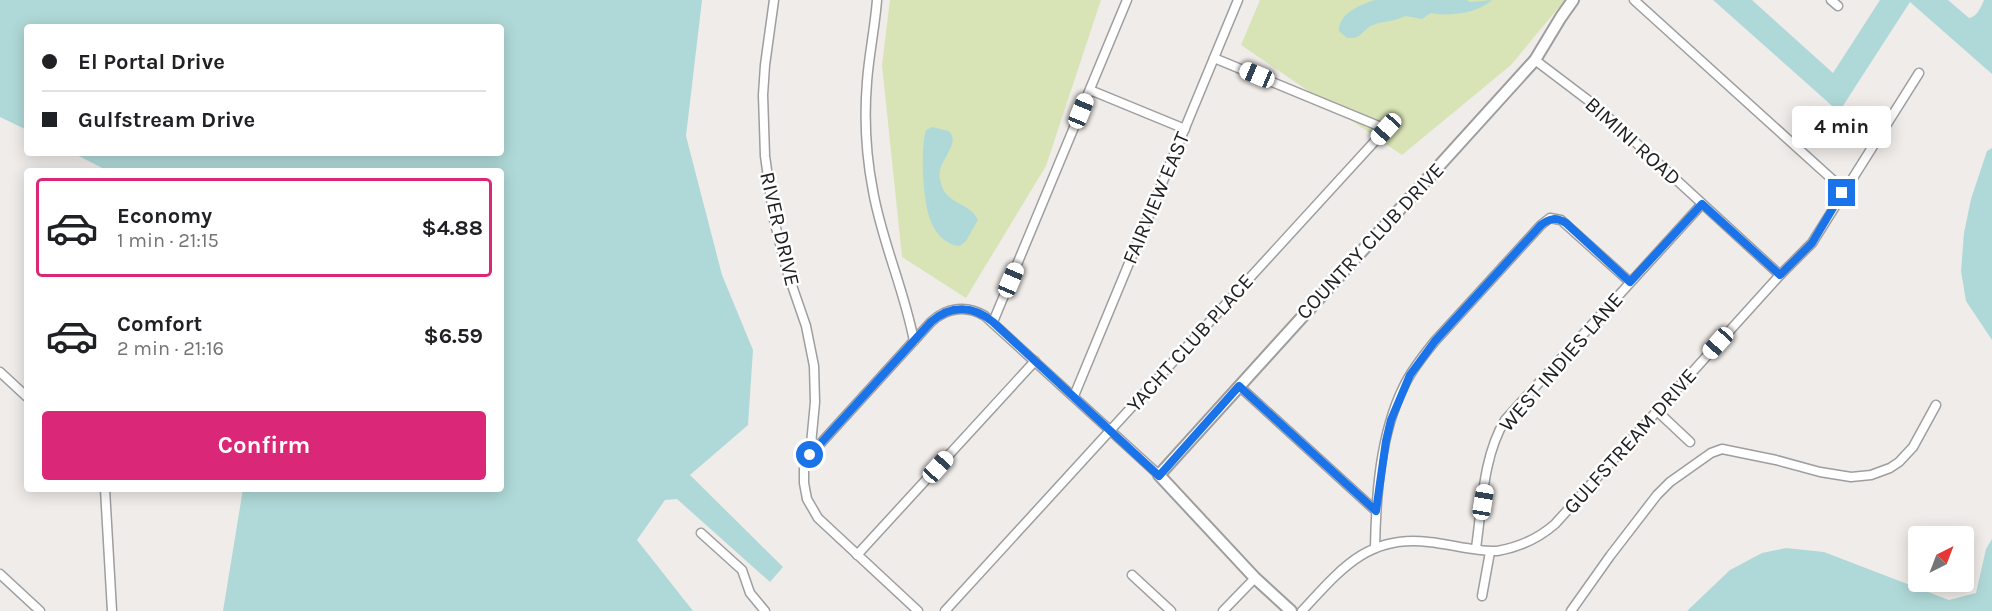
<!DOCTYPE html>
<meta charset="utf-8">
<style>
:root{--surface:#fff;--page:#f6f6f6;--text:#202124;--muted:#757577;--line:#e0e0e0;--accent:#db2777}
body{margin:0;font-family:Karla,sans-serif;background:var(--page);color:var(--text);height:100vh;display:flex;flex-direction:column;font-size:22px;white-space:nowrap}
*{box-sizing:border-box;margin:0}
p{font-size:20px;color:var(--muted)}
.icon{flex:none;width:33px;height:33px;fill:none;stroke:currentColor;stroke-width:2;stroke-linecap:round;stroke-linejoin:round}
.map{position:relative;flex:1;overflow:hidden}
.drawer{position:absolute;left:24px;top:168px;width:480px;height:324px;display:flex;flex-direction:column;background:var(--surface);border-radius:6px;box-shadow:0 3px 15px #0003}
.drawer>*{flex:none}
.banner{position:absolute;left:24px;top:24px;width:480px;height:132px;border-radius:6px;box-shadow:0 3px 15px #0003;display:grid;align-content:center;height:132px;padding:0 18px;background:var(--surface)}
.needle{width:39px;rotate:42deg}
.buttons{position:absolute;left:1908px;top:526px;display:grid;gap:12px}
.buttons a{display:grid;place-items:center;width:66px;height:66px;border-radius:6px;background:var(--surface);box-shadow:0 3px 15px #0003;font-size:30px}
.end{position:absolute;width:27px;height:27px;margin:-14px;border:8px solid #1a73e8;background:#fff;box-shadow:0 0 0 3px #fff}
.from{border-radius:50%}
.bubble{position:absolute;height:42px;border-radius:6px;background:var(--surface);box-shadow:0 3px 15px #0003;font-size:20px;font-weight:700;line-height:42px;text-align:center}
.car{position:absolute;width:18px;height:36px;margin:-18px -9px;border-radius:8px;box-shadow:0 0 4px 2px #0007;background:linear-gradient(#fff 24%,#345 0 40%,#fff 0 76%,#345 0 86%,#fff 0)}
.banner b{display:flex;align-items:center;gap:21px;height:57px;font-size:22px}
.banner b+b{border-top:2px solid var(--line)}
.banner i{width:15px;height:15px;background:var(--text)}
ul{padding:10px 0 0;list-style:none}
li{display:flex;align-items:center;gap:18px;height:99px;margin:0 12px 9px;padding:0 6px;border:3px solid transparent;border-radius:6px}
li div{flex:1}
li b{display:block;font-size:22px}
li em{font-style:normal;font-weight:700}
li.active{border-color:var(--accent)}
li>.icon{width:54px;height:54px;stroke-width:1.5}
.button{display:flex;gap:12px;margin-top:auto;padding:12px 18px}
.button a{flex:1;height:69px;border-radius:6px;background:var(--accent);color:#fff;font-size:24px;font-weight:700;line-height:69px;text-align:center}
.map>svg:first-child{display:block}
</style>
<div class="map">
<svg width="1992" height="611" viewBox="0 0 1992 611">
<rect width="100%" height="100%" fill="#f0ece9"/>
<g fill="#d8e4b6">
<path d="M890 0H1101L1046 166 966 298 902 257 882 65Z"/>
<path d="M1260 0H1565L1511 65 1402 155 1241 45Z"/>
</g>
<g fill="#afd9d8">
<path d="M0 0H702L686 136 722 275 753 350 748 425 690 475 783 567 770 582 677 499 665 500 637 540 693 611H223L243 489H501V171H108L73 153H501V27H27V130L0 117Z"/>
<path d="M1375 0H1467L1470 2 1492 0C1478 13 1449 17 1431 13L1422 19 1406 16 1395 20 1379 23 1370 26 1359 36 1354 38H1347L1339 31C1338 14 1361 4 1375 0Z"/>
<path d="M1713 0H1752L1833 73 1880 0H1948L1969 18C1977 17 1981 7 1984 0H1992V74L1910 2 1839 112Z"/>
<path d="M932 127 949 131C962 145 936 161 940 179 944 206 970 201 978 220L966 241 960 246C945 245 935 233 930 219 923 201 920 148 926 130Z"/>
<path d="M1992 148V340L1966 301 1961 271 1964 233 1971 199 1987 151Z"/>
<path d="M1992 539V611H1687L1730 570 1762 553 1786 548 1824 552 1949 600 1976 593 1986 549Z"/>
</g>
<g fill="none" stroke-linecap="round" stroke-linejoin="round">
<defs>
<g id="minor">
<path d="M774 0 765 65 763 95 765 156 774 220 787 271 806 326 814 366 815 402 810 455"/>
<path d="M877 0C875 27 869 54 867 82 864 118 866 155 873 191 882 242 904 289 914 341"/>
<path d="M1634 0 1844 190"/>
<path d="M1831 0 1838 6"/>
<path d="M1535 60 1597 107 1780 275"/>
<path d="M1090 90 1185 129"/>
<path d="M993 322 1127 0"/>
<path d="M0 372 27 397"/>
<path d="M1239 386 1376 511"/>
<path d="M1074 396 1238 0"/>
<path d="M1657 411 1690 442"/>
<path d="M105 489 112 611"/>
<path d="M701 533 742 570 750 593 765 611"/>
<path d="M1375 548C1376 495 1380 434 1404 386 1412 369 1424 355 1435 341L1541 225 1550 218 1561 220 1630 282"/>
<path d="M1476 548C1482 507 1483 456 1505 420L1702 204"/>
<path d="M857 555 1035 361"/>
<path d="M0 574 40 611"/>
<path d="M1132 575 1171 611"/>
<path d="M1482 596 1490 552"/>
<path d="M918 611 818 518 807 499 804 483V467L810 455 931 322C947 307 967 305 985 316L1159 475"/>
<path d="M945 611 1386 129 1214 58"/>
<path d="M1223 611 1255 578"/>
<path d="M1302 611C1340 570 1368 534 1429 542 1450 544 1477 552 1497 551 1520 547 1538 539 1555 524L1780 275 1812 243 1919 73"/>
<path d="M1571 611 1610 556 1657 495 1670 482 1711 453 1722 449 1776 460 1820 472 1851 477 1871 475 1890 468 1899 462 1913 447 1936 405"/>
</g>
<path id="tertiary" d="M1291 611 1255 578 1159 475 1535 60 1561 17 1573 0"/>
</defs>
<use href="#minor" stroke="#9e9e9e" stroke-width="11"/>
<use href="#tertiary" stroke="#9e9e9e" stroke-width="14"/>
<use href="#minor" stroke="#fff" stroke-width="8"/>
<use href="#tertiary" stroke="#fff" stroke-width="10"/>
</g>
<g fill="none" stroke-linecap="round" stroke-linejoin="round">
<path stroke="#1a73e8" stroke-width="8" d="M810 455 931 322C951 304 974 306 993 322L1159 476 1239 386 1376 511 1386 441 1391 420 1410 375 1435 341 1541 225C1550 218 1556 217 1566 223L1630 282 1702 204 1780 275 1812 243 1842 193"/>
</g>
<g text-anchor="middle" stroke-width="5" stroke-linejoin="round" paint-order="stroke">
<g font-size="21" fill="#212121" stroke="#fff">
<text transform="translate(1633 141) rotate(42)" y="7">BIMINI ROAD</text>
<text transform="translate(1156 198) rotate(-67)" y="7">FAIRVIEW EAST</text>
<text transform="translate(780 229) rotate(77)" y="7">RIVER DRIVE</text>
<text transform="translate(1370 241) rotate(-47)" y="7">COUNTRY CLUB DRIVE</text>
<text transform="translate(1190 343) rotate(-48)" y="7">YACHT CLUB PLACE</text>
<text transform="translate(1561 362) rotate(-49)" y="7">WEST INDIES LANE</text>
<text transform="translate(1630 441) rotate(-48)" y="7">GULFSTREAM DRIVE</text>
</g>
</g>
</svg>
<div class="buttons">
<a><svg class="needle" viewBox="-14 -14 28 28"><path d="M0-13l5 13h-10z" fill="#e53935"/><path d="M0 13l5-13h-10z" fill="#757577"/></svg></a>
</div>
<i class="end from" style="left:810px;top:455px"></i>
<i class="end" style="left:1842px;top:193px"></i>
<div class="bubble" style="left:1792px;top:106px;width:99px">4 min</div>
<i class="car" style="left:1257px;top:75px;rotate:293deg"></i>
<i class="car" style="left:1081px;top:111px;rotate:22deg"></i>
<i class="car" style="left:1386px;top:129px;rotate:222deg"></i>
<i class="car" style="left:1011px;top:280px;rotate:23deg"></i>
<i class="car" style="left:1718px;top:343px;rotate:222deg"></i>
<i class="car" style="left:938px;top:467px;rotate:42deg"></i>
<i class="car" style="left:1483px;top:502px;rotate:9deg"></i>
<div class="banner">
<b><i class="from"></i>El Portal Drive</b>
<b><i></i>Gulfstream Drive</b>
</div>
<section class="drawer">
<ul>
<li class="active"><svg class="icon" aria-label="car" viewBox="0 0 24 24"><path d="M5 17H2v-5l4-1 3-4h7l3 4 3 1v5h-3M9 17h6M6 11h13"/><circle cx="7" cy="17" r="2"/><circle cx="17" cy="17" r="2"/></svg><div><b>Economy</b><p>1 min · 21:15</p></div><em>$4.88</em></li>
<li><svg class="icon" aria-label="car" viewBox="0 0 24 24"><path d="M5 17H2v-5l4-1 3-4h7l3 4 3 1v5h-3M9 17h6M6 11h13"/><circle cx="7" cy="17" r="2"/><circle cx="17" cy="17" r="2"/></svg><div><b>Comfort</b><p>2 min · 21:16</p></div><em>$6.59</em></li>
</ul>
<div class="button"><a>Confirm</a></div>
</section>
</div>
